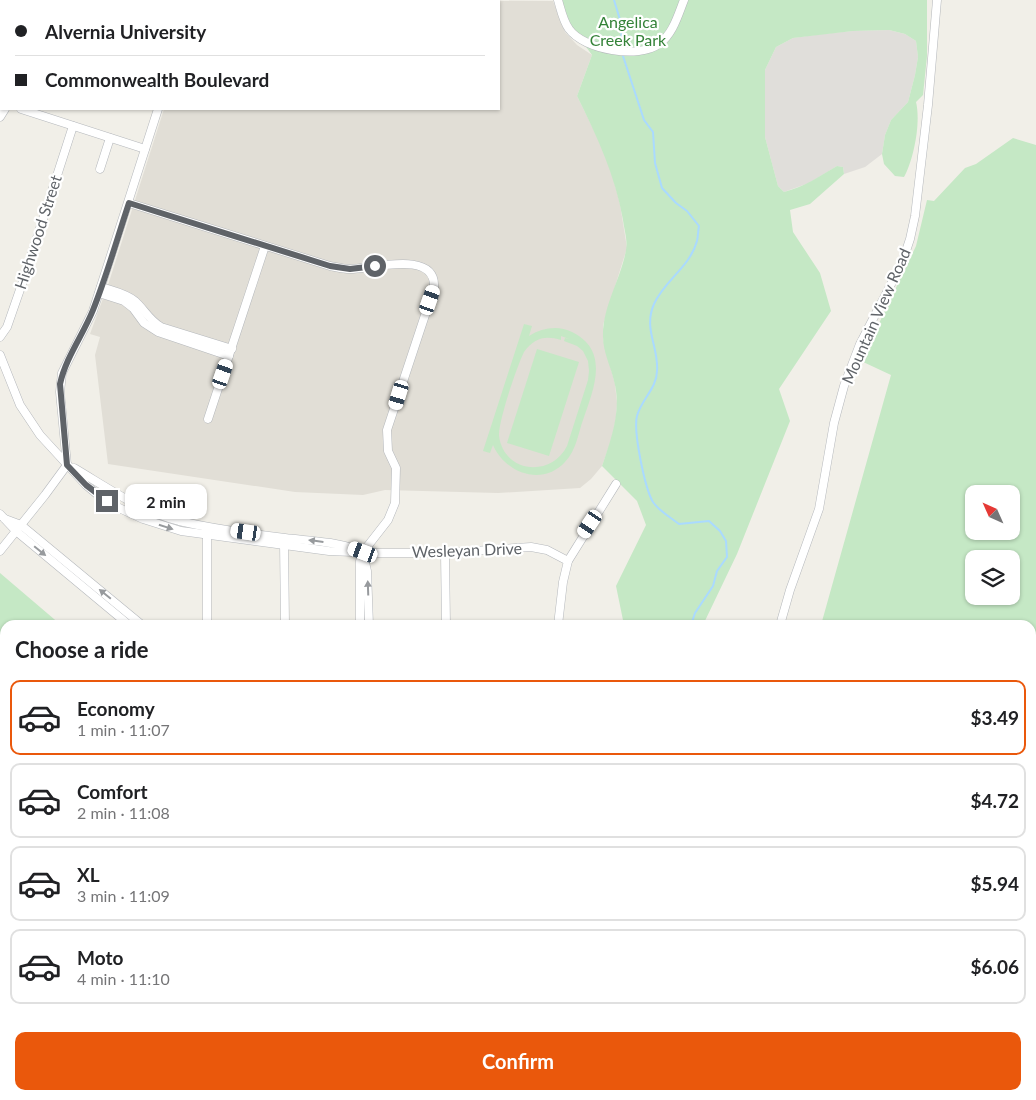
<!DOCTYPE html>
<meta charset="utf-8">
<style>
:root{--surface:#fff;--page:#f2f2f2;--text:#202124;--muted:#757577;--line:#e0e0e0;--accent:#ea580c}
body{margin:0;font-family:Lato,sans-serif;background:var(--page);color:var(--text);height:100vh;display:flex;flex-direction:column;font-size:19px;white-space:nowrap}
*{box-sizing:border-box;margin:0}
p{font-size:16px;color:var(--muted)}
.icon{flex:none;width:28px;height:28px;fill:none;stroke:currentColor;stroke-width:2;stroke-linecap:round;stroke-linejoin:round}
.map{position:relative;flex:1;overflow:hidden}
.sheet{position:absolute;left:0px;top:620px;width:1036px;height:480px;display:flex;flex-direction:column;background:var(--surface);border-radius:15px 15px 0 0;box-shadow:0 1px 4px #0004}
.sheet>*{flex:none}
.hud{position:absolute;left:0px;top:0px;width:500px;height:110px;box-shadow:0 1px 4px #0004;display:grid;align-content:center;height:110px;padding:0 15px;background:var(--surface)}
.needle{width:32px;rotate:315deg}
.buttons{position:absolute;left:965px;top:485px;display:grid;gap:10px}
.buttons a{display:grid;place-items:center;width:55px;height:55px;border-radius:10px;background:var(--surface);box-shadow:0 1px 4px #0004;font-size:25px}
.end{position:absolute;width:22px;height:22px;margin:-11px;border:6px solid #5f6368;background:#fff;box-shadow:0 0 0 2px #fff}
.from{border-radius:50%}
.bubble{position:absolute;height:35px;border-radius:10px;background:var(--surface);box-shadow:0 1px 4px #0004;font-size:16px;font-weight:700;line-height:35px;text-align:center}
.car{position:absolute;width:15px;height:30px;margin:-15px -8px;border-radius:6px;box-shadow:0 0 4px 1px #0007;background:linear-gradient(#fff 24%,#345 0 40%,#fff 0 76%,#345 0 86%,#fff 0)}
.hud b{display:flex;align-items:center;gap:18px;height:48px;font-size:19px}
.hud b+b{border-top:1px solid var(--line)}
.hud i{width:12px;height:12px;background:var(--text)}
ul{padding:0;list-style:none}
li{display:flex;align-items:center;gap:15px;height:75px;margin:0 10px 8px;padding:0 5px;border:2px solid var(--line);border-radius:10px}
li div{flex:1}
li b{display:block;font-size:19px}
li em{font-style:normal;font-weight:700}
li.on{border-color:var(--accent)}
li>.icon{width:45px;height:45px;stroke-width:1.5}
h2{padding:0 15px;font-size:22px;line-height:60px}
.button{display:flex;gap:10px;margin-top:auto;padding:10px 15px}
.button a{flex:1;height:58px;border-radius:10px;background:var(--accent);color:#fff;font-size:20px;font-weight:700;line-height:58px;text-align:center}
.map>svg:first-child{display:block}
</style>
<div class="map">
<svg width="1036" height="1100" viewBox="0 0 1036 1100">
<rect width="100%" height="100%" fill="#f1efe8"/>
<path fill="#e0deda" d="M889 30 905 34 916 41 918 57 915 75 908 102 891 120 885 135 882 154 865 167 844 174 843 167 837 166 809 183 784 192 778 186 765 137V70L776 47 793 38 822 34 853 31Z"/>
<path fill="#e1ded6" d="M199 0 553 1 565 32 577 45 592 55 577 96 598 138 611 170 620 204 627 248 603 325V339L615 384 617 403 616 418 612 438 602 466 591 479 580 488 498 493 385 490 363 495 295 492 108 464 95 355 100 337 90 334 109 282 164 109H499V1H199Z"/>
<g fill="#c5e8c5" fill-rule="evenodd">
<path d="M561 0H927V56L923 95 916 102C921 122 914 159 904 177L895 176 884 164 882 154 885 135 891 120 908 102 915 75 918 57 916 41 905 34 889 30 853 31 793 38 776 47 765 70V137L778 186 784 192C804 187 820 176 837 166L843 167 844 174 810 204 790 210 793 232 820 273 831 311 779 389 790 421 737 554 703 625H624L616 586 646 525 637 501 602 466C611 439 622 410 614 381 611 367 603 352 603 337 602 307 621 279 626 250 628 241 624 229 623 220 615 175 597 136 577 96L592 55 570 25Z"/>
<path d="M1013 138 1036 145V707L1031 713V625H821L891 375 861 361 916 246 927 200 934 201 965 168 976 164ZM974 494H1011V531H974ZM974 559H1011V596H974Z"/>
<path d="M524 324 532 326 529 336C542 328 558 325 572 332 611 351 593 390 583 420 578 434 576 451 565 462 542 487 505 473 493 445L490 453 483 451ZM561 336 569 339 565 338 564 341 577 346 583 351 588 361 589 371 588 380 567 446C551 478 504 473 499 436 498 422 517 366 524 352 534 338 545 335 561 340Z"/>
<path d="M537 349 579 362 549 456 507 443Z"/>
<path d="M0 573 61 625H5V695L0 699Z"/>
</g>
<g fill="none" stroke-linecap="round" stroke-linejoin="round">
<g stroke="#aadaff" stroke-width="2">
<path d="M614 0 621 23 622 48"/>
<path d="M622 53 644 120 653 132 655 163 662 188 676 203 687 211 699 226C698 231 698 237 697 241 690 267 664 281 654 304 643 329 659 347 657 371 657 388 641 400 637 416 633 431 645 489 653 502 659 511 670 517 679 524L709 521 720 531 726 541 727 557 717 571 713 586 695 613 691 625"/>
<path d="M530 1100 532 1095"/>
</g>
<defs>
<g id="minor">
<path d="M124 0 127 1"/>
<path d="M558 0C561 10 563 21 569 29 584 50 639 59 659 44 673 34 678 15 684 0"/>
<path d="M40 1V0"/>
<path d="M193 1V0"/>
<path d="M21 109 145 149"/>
<path d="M0 117 5 109"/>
<path d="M100 169 110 138"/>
<path d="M129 203 330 266C336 267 343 269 350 269 371 269 437 249 434 288L387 430 388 451 396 468 395 503 388 520 363 552 360 561V625"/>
<path d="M101 287C113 291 125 293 135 301 144 309 149 320 161 327L232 349"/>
<path d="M99 293 124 301 133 308 144 323 158 332 229 356"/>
<path d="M0 337 7 327 23 281 73 126"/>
<path d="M0 355 20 405 40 435 86 485 98 495 117 507 143 519 181 531 329 551 376 553H445L531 547 547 550 568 561"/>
<path d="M208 419 265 246"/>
<path d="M67 465 60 392 62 373 93 311 158 109"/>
<path d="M74 468C108 488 140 511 179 521 214 529 250 534 285 538 309 541 334 541 357 550"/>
<path d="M0 514 16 531 129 625"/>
<path d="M5 519 21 525 142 625"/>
<path d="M284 542 285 625"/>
<path d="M0 551 45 495 67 465"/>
<path d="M445 553 446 625"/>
<path d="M363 554 367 571 369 625"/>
<path d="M207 625V530"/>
<path d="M558 625 563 582 568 561 616 484"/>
<path d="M780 625 790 590 819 509 834 423 844 386 860 344 902 263 910 239 915 216 928 105 937 0"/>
<path d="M0 705 3 702"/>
<path d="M0 713 5 717"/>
<path d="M0 816 5 820"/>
<path d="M0 878 5 876"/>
<path d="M1031 878H1036"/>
<path d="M0 941 5 955"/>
<path d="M1031 952 1036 953"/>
<path d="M1031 986 1036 972"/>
<path d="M0 1047 5 1045"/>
<path d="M1031 1086 1035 1100"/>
<path d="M84 1095 89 1100"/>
<path d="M198 1095 202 1100"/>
<path d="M371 1095V1100"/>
<path d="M722 1095V1100"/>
<path d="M847 1095 848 1100"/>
<path d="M974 1095 975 1100"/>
<path d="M158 1100 163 1095"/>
<path d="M286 1100V1095"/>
</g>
</defs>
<use href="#minor" stroke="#b5b8bc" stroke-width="9"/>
<use href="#minor" stroke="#fff" stroke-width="8"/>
</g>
<defs><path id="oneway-solid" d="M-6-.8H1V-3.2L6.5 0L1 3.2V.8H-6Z" transform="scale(1.25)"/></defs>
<g fill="#979a9d">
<use href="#oneway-solid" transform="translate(166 527) rotate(18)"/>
<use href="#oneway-solid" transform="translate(316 541) rotate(-173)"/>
<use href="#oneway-solid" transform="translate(40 551) rotate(39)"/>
<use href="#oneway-solid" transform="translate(368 588) rotate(-92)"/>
<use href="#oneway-solid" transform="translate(105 594) rotate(-141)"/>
</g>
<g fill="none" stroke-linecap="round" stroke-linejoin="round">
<path stroke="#5f6368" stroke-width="6" d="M107 501 86 485 67 465 60 384C66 357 83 335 93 310 107 275 117 239 129 203L330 266 350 269 375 266"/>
</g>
<g text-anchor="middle" stroke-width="4.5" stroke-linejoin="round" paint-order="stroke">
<g font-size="16" fill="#348238" stroke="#fff">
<text x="628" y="28">Angelica<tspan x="628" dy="18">Creek Park</tspan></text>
</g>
<g font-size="16" fill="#5f6368" stroke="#fff">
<text transform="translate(38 232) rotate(-72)" y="6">Highwood Street</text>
<text transform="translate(876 316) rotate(-66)" y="6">Mountain View Road</text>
<text transform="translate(467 550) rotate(-2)" y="6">Wesleyan Drive</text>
</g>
</g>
</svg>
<div class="buttons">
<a><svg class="needle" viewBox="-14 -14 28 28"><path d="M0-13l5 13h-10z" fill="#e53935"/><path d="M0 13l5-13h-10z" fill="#757577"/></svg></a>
<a><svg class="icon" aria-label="layers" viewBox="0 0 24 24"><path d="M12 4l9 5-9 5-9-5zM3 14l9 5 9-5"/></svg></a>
</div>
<i class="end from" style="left:375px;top:266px"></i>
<i class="end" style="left:107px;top:501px"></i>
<div class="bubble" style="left:125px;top:484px;width:82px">2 min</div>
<i class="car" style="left:430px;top:300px;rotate:19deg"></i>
<i class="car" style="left:223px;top:374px;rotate:19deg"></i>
<i class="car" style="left:399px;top:395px;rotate:197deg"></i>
<i class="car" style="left:590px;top:524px;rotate:214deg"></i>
<i class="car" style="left:246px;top:532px;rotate:278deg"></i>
<i class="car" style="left:363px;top:552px;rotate:290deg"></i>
<div class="hud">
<b><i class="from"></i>Alvernia University</b>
<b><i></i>Commonwealth Boulevard</b>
</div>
<section class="sheet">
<h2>Choose a ride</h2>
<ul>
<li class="on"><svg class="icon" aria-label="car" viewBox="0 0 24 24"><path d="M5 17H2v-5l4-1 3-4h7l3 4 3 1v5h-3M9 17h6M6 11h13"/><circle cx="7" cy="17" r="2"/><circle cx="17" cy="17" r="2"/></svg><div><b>Economy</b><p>1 min · 11:07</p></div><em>$3.49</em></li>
<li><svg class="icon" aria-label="car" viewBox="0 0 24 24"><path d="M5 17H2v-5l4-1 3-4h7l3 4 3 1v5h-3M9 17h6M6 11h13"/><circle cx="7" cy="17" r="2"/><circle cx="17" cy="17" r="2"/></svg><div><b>Comfort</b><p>2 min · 11:08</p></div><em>$4.72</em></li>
<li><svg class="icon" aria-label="car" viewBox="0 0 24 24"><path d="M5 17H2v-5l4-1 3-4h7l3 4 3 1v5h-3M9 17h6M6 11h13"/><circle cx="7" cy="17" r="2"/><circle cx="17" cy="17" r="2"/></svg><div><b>XL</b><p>3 min · 11:09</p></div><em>$5.94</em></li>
<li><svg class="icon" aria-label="car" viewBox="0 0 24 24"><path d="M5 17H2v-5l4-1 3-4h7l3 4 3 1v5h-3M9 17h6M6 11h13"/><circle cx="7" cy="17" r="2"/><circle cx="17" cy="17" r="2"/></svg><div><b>Moto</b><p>4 min · 11:10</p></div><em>$6.06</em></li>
</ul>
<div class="button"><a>Confirm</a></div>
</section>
</div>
